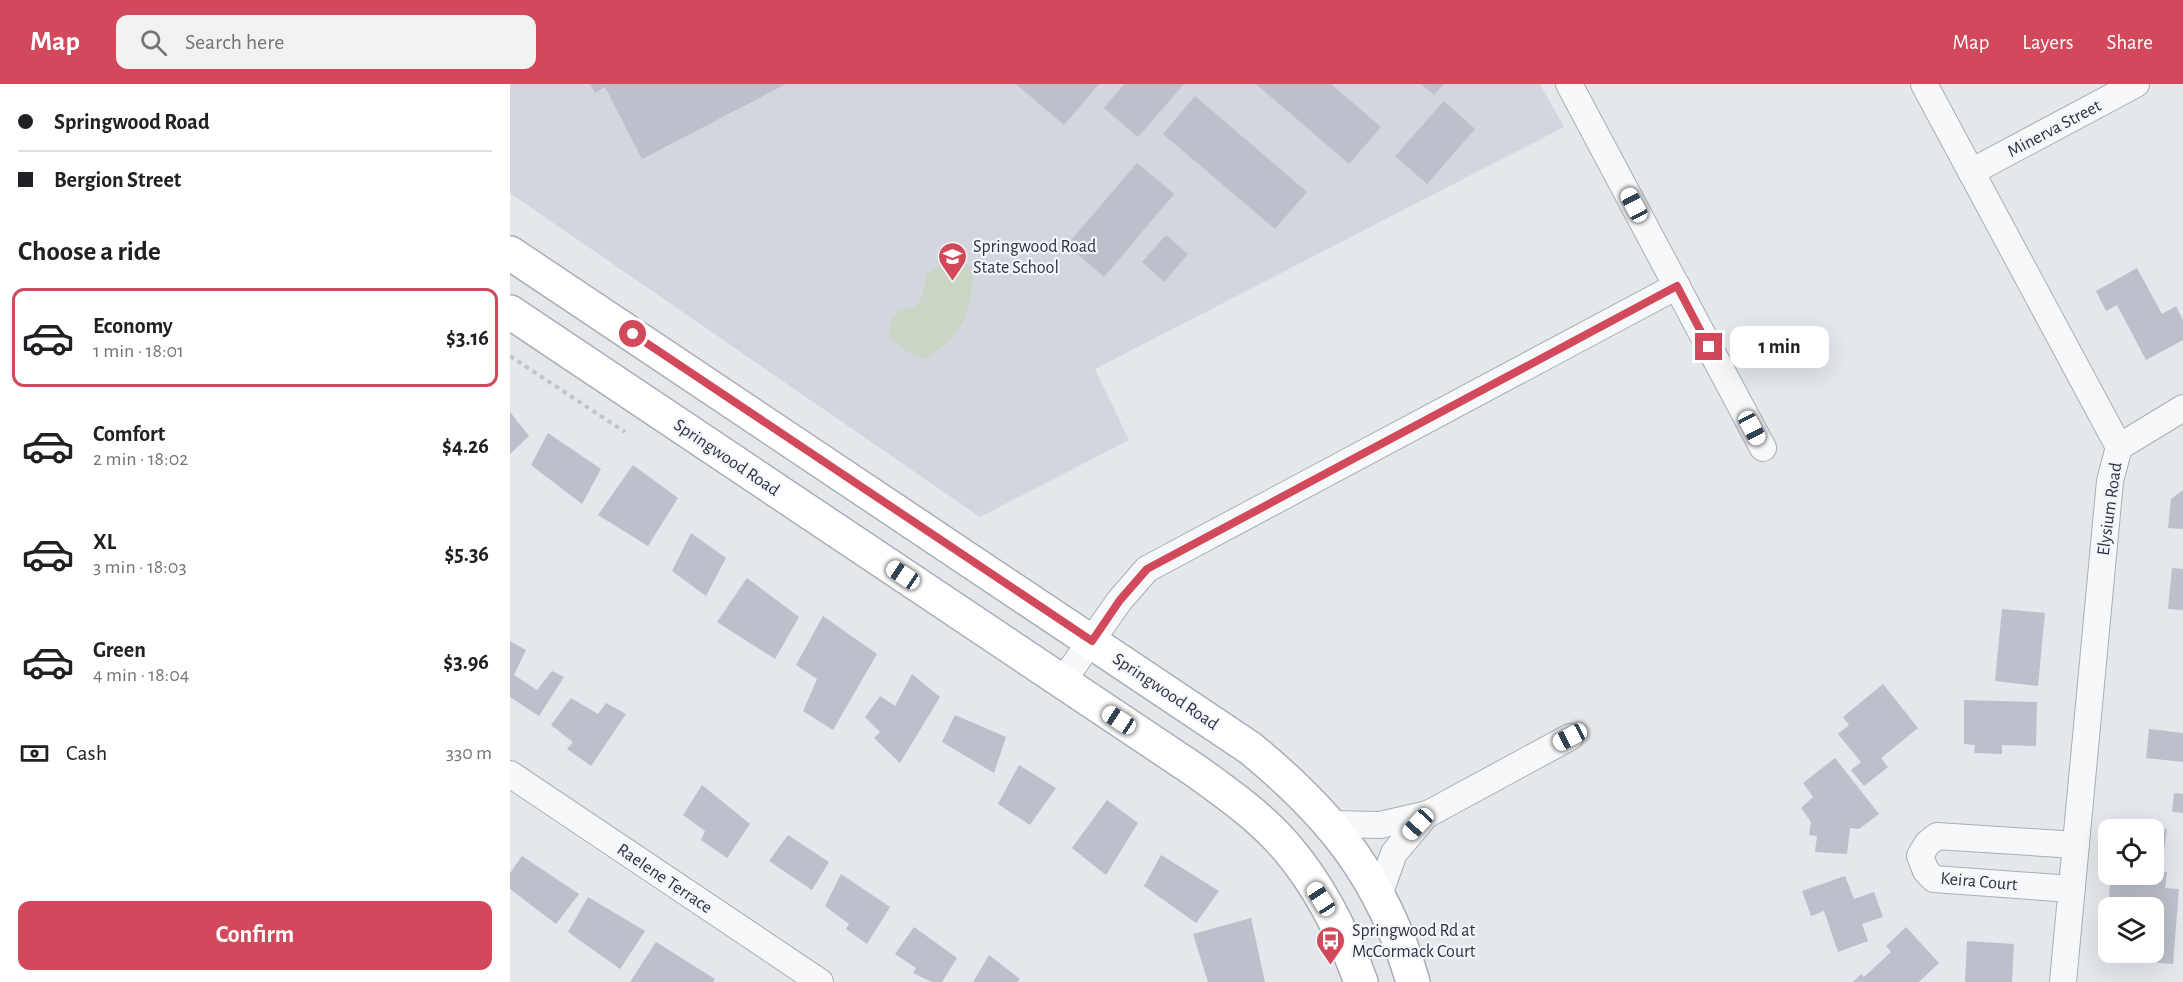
<!DOCTYPE html>
<meta charset="utf-8">
<style>
:root{--surface:#fff;--page:#f2f2f2;--text:#202124;--muted:#757577;--line:#e0e0e0;--accent:#d1495b}
body{margin:0;font-family:"Alegreya Sans",sans-serif;background:var(--page);color:var(--text);height:100vh;display:flex;flex-direction:column;font-size:22px;white-space:nowrap}
*{box-sizing:border-box;margin:0}
p{font-size:20px;color:var(--muted)}
.icon{flex:none;width:33px;height:33px;fill:none;stroke:currentColor;stroke-width:2;stroke-linecap:round;stroke-linejoin:round}
.map{position:relative;flex:1;overflow:hidden}
.panel{display:flex;flex-direction:column;background:var(--surface);width:510px}
.panel>*{flex:none}
.banner{display:grid;align-content:center;height:132px;padding:0 18px;background:var(--surface)}
.tools{position:absolute;left:1588px;top:735px;display:grid;gap:12px}
.tools a{display:grid;place-items:center;width:66px;height:66px;border-radius:12px;background:var(--surface);box-shadow:0 6px 24px #0002;font-size:30px}
.end{position:absolute;width:27px;height:27px;margin:-14px;border:8px solid #d1495b;background:#fff;box-shadow:0 0 0 3px #fff}
.from{border-radius:50%}
.bubble{position:absolute;height:42px;border-radius:12px;background:var(--surface);box-shadow:0 6px 24px #0002;font-size:20px;font-weight:600;line-height:42px;text-align:center}
.car{position:absolute;width:18px;height:36px;margin:-18px -9px;border-radius:8px;box-shadow:0 0 4px 2px #0007;background:linear-gradient(#fff 24%,#345 0 40%,#fff 0 76%,#345 0 86%,#fff 0)}
.banner b{display:flex;align-items:center;gap:21px;height:57px;font-size:22px}
.banner b+b{border-top:2px solid var(--line)}
.banner i{width:15px;height:15px;background:var(--text)}
ul{padding:0;list-style:none}
li{display:flex;align-items:center;gap:18px;height:99px;margin:0 12px 9px;padding:0 6px;border:3px solid transparent;border-radius:12px}
li div{flex:1}
li b{display:block;font-size:22px}
li em{font-style:normal;font-weight:600}
li.selected{border-color:var(--accent)}
li>.icon{width:54px;height:54px;stroke-width:1.5}
h2{padding:0 18px;font-size:27px;line-height:72px}
.pay{display:flex;align-items:center;gap:15px;height:66px;padding:0 18px;font-size:22px}
.pay p{margin-inline-start:auto}
.primary-button{display:flex;gap:12px;margin-top:auto;padding:12px 18px}
.primary-button a{flex:1;height:69px;border-radius:12px;background:var(--accent);color:#fff;font-size:24px;font-weight:600;line-height:69px;text-align:center}
header{display:flex;align-items:center;gap:36px;box-sizing:border-box;height:84px;padding:0 30px;background:var(--accent);color:#fff}
header strong{font-size:28px}
nav{display:flex;gap:33px;margin-inline-start:auto;font-size:21px}
.search{width:420px;height:54px;background:var(--page);display:flex;align-items:center;gap:15px;box-sizing:border-box;padding:0 21px;border-radius:12px;color:var(--muted);font-size:22px}
main{display:flex;flex:1;min-height:0}
.map>svg:first-child{display:block}
</style>
<header>
<strong>Map</strong>
<div class="search"><svg class="icon" aria-label="search" viewBox="0 0 24 24"><circle cx="10" cy="10" r="6"/><path d="M15 15l6 6"/></svg>Search here</div>
<nav><a>Map</a><a>Layers</a><a>Share</a></nav>
</header>
<main>
<section class="panel">
<div class="banner">
<b><i class="from"></i>Springwood Road</b>
<b><i></i>Bergion Street</b>
</div>
<h2>Choose a ride</h2>
<ul>
<li class="selected"><svg class="icon" aria-label="car" viewBox="0 0 24 24"><path d="M5 17H2v-5l4-1 3-4h7l3 4 3 1v5h-3M9 17h6M6 11h13"/><circle cx="7" cy="17" r="2"/><circle cx="17" cy="17" r="2"/></svg><div><b>Economy</b><p>1 min · 18:01</p></div><em>$3.16</em></li>
<li><svg class="icon" aria-label="car" viewBox="0 0 24 24"><path d="M5 17H2v-5l4-1 3-4h7l3 4 3 1v5h-3M9 17h6M6 11h13"/><circle cx="7" cy="17" r="2"/><circle cx="17" cy="17" r="2"/></svg><div><b>Comfort</b><p>2 min · 18:02</p></div><em>$4.26</em></li>
<li><svg class="icon" aria-label="car" viewBox="0 0 24 24"><path d="M5 17H2v-5l4-1 3-4h7l3 4 3 1v5h-3M9 17h6M6 11h13"/><circle cx="7" cy="17" r="2"/><circle cx="17" cy="17" r="2"/></svg><div><b>XL</b><p>3 min · 18:03</p></div><em>$5.36</em></li>
<li><svg class="icon" aria-label="car" viewBox="0 0 24 24"><path d="M5 17H2v-5l4-1 3-4h7l3 4 3 1v5h-3M9 17h6M6 11h13"/><circle cx="7" cy="17" r="2"/><circle cx="17" cy="17" r="2"/></svg><div><b>Green</b><p>4 min · 18:04</p></div><em>$3.96</em></li>
</ul>
<div class="pay"><svg class="icon" aria-label="cash" viewBox="0 0 24 24"><path d="M3 7h18v10H3z"/><circle cx="12" cy="12" r="2"/></svg>Cash<p>330 m</p></div>
<div class="primary-button"><a>Confirm</a></div>
</section>
<div class="map">
<svg width="1673" height="898" viewBox="0 0 1673 898">
<rect width="100%" height="100%" fill="#e4e7ec"/>
<path fill="#d2d6de" d="M0 0H1030L1054 43 585 285 619 356 470 433 0 109Z"/>
<path fill="#c9d6c5" d="M438 174 450 176 463 186C461 232 454 249 416 275L394 266 379 252C381 227 384 229 406 222L412 213 417 190Z"/>
<g fill="#bbc0ca">
<path d="M80 0H276L132 75 95 3 85 9Z"/>
<path d="M506 0H589L554 41Z"/>
<path d="M614 0H674L628 53 594 24Z"/>
<path d="M746 0H821L871 43 839 80Z"/>
<path d="M911 0H934L924 11Z"/>
<path d="M685 12 797 108 765 145 653 50Z"/>
<path d="M934 17 965 45 917 100 885 72Z"/>
<path d="M627 79 664 110 594 193 557 161Z"/>
<path d="M656 151 678 170 654 198 632 178Z"/>
<path d="M1627 184 1652 230 1666 222 1673 236V256L1636 276 1607 221 1596 227 1586 207Z"/>
<path d="M0 328 19 352 0 370Z"/>
<path d="M38 349 91 385 72 420 21 381Z"/>
<path d="M123 381 168 414 138 462 88 431Z"/>
<path d="M1673 406V445L1658 444 1661 415Z"/>
<path d="M181 449 216 474 196 512 162 487Z"/>
<path d="M1662 484 1673 485V526L1658 525Z"/>
<path d="M237 494 289 533 265 575 207 538Z"/>
<path d="M1492 525 1535 529 1528 602 1485 597Z"/>
<path d="M313 532 367 570 323 646 293 627 307 595 286 581Z"/>
<path d="M0 557 16 566 4 591 27 606 42 587 54 593 29 632 0 613Z"/>
<path d="M402 590 430 613 390 679 364 654 370 648 355 633 370 612 385 622Z"/>
<path d="M1373 600 1408 644 1371 674 1378 683 1354 702 1341 686 1351 678 1328 650 1339 641 1333 633Z"/>
<path d="M61 614 88 630 96 619 116 630 81 682 57 665 63 658 41 641Z"/>
<path d="M1454 616 1527 618 1526 662 1492 661V670L1464 669 1465 661 1454 660Z"/>
<path d="M445 631 496 653 484 689 432 658Z"/>
<path d="M1639 645 1673 649V678L1636 674Z"/>
<path d="M1325 674 1369 730 1349 745 1340 744 1337 770 1305 768 1307 752 1299 751 1301 738 1291 724 1303 713 1293 699Z"/>
<path d="M509 681 546 704 520 741 488 720Z"/>
<path d="M192 701 240 740 217 774 191 756 195 747 173 731Z"/>
<path d="M1664 709 1673 710V729L1662 728Z"/>
<path d="M597 716 628 739 596 791 562 764Z"/>
<path d="M1628 741 1657 745 1653 773 1644 772V746H1627Z"/>
<path d="M278 751 319 778 302 806 259 777Z"/>
<path d="M651 771 709 807 686 839 634 802Z"/>
<path d="M12 772 69 810 46 840 0 805V789Z"/>
<path d="M1644 787 1657 788 1655 804 1669 805 1663 880 1617 876V868H1644V824H1621L1622 814 1599 813 1601 790H1644Z"/>
<path d="M331 790 380 823 357 860 336 845 339 840 315 822Z"/>
<path d="M1335 792 1344 815 1364 808 1373 833 1352 840 1358 857 1328 868 1314 827 1301 832 1292 807Z"/>
<path d="M78 813 135 847 110 885 58 848Z"/>
<path d="M741 834 755 898H698L683 850Z"/>
<path d="M404 843 447 874 432 898H422L403 889 406 884 385 870Z"/>
<path d="M1396 843 1429 879 1409 898H1343L1351 890 1354 893 1381 868 1376 862Z"/>
<path d="M1457 857 1504 860 1502 898H1455Z"/>
<path d="M146 858 205 895 203 898H120Z"/>
<path d="M479 871 510 895 507 898H463Z"/>
</g>
<g fill="none" stroke-linecap="round" stroke-linejoin="round">
<defs>
<g id="street">
<path d="M1059 0 1253 364"/>
<path d="M1414 0 1609 363 1600 397 1553 898"/>
<path d="M1461 88 1626 0"/>
<path d="M1609 363 1673 324"/>
<path d="M552 598 610 516 637 485 1167 202"/>
<path d="M0 690 310 898"/>
<path d="M821 740 870 741 918 730 1060 653"/>
<path d="M1562 805 1424 795 1416 787 1410 772 1417 760 1427 752 1566 761"/>
<path d="M869 811 884 769 917 730"/>
</g>
<g id="secondary">
<path d="M0 169 740 664C822 731 873 795 903 898"/>
<path d="M0 228 686 687C718 710 752 734 778 765 810 803 834 851 851 898"/>
</g>
</defs>
<use href="#street" stroke="#a9aeb7" stroke-width="28"/>
<use href="#secondary" stroke="#a9aeb7" stroke-width="36"/>
<path stroke="#c2c5cb" stroke-width="4" stroke-dasharray="4.5 4.5" stroke-linecap="butt" d="M0 272 115 348"/>
<use href="#street" stroke="#f7f8fa" stroke-width="26"/>
<use href="#secondary" stroke="#fff" stroke-width="33"/>
</g>
<g fill="none" stroke-linecap="round" stroke-linejoin="round">
<path stroke="#d1495b" stroke-width="8" d="M123 250 582 557 610 516 637 485 1167 202 1199 263"/>
</g>
<defs>
<symbol id="school-pin" viewBox="-11 -11 22 30"><path d="M0 17L-7.5 6A9.5 9.5 0 1 1 7.5 6Z" fill="#d1495b" stroke="#f4f6f9"/><path d="M0-5L7-2L0 1L-7-2ZM-4 1L0 2.5L4 1V4Q0 6-4 4Z" fill="#fff"/></symbol>
<symbol id="bus-pin" viewBox="-11 -11 22 30"><path d="M0 17L-7.5 6A9.5 9.5 0 1 1 7.5 6Z" fill="#d1495b" stroke="#f4f6f9"/><path d="M-5-6H5V4H4V6H2V4H-2V6H-4V4H-5ZM-3.5-4V0h7V-4ZM-3.5 1.2v1.5H-2V1.2ZM2 1.2v1.5H3.5V1.2Z" fill="#fff"/></symbol>
</defs>
<g fill-rule="evenodd">
<use href="#school-pin" x="426" y="156" width="33" height="45"/>
<use href="#bus-pin" x="804" y="840" width="33" height="45"/>
</g>
<g text-anchor="middle" stroke-width="4.5" stroke-linejoin="round" paint-order="stroke">
<g font-size="18" fill="#2b3445" stroke="#f4f6f9">
<text transform="translate(1544 44) rotate(-28)" y="6">Minerva Street</text>
<text transform="translate(217 373) rotate(34)" y="6">Springwood Road</text>
<text transform="translate(1599 425) rotate(-82)" y="6">Elysium Road</text>
<text transform="translate(656 607) rotate(34)" y="6">Springwood Road</text>
<text transform="translate(155 794) rotate(34)" y="6">Raelene Terrace</text>
<text transform="translate(1469 797) rotate(5)" y="6">Keira Court</text>
</g>
<g font-size="18" fill="#2b3445" stroke="#f4f6f9" text-anchor="start">
<text x="463" y="168">Springwood Road<tspan x="463" dy="21">State School</tspan></text>
<text x="842" y="852">Springwood Rd at<tspan x="842" dy="21">McCormack Court</tspan></text>
</g>
</g>
</svg>
<div class="tools">
<a><svg class="icon" aria-label="locate" viewBox="0 0 24 24"><circle cx="12" cy="12" r="6"/><path d="M12 2v4M12 18v4M2 12h4M18 12h4"/></svg></a>
<a><svg class="icon" aria-label="layers" viewBox="0 0 24 24"><path d="M12 4l9 5-9 5-9-5zM3 14l9 5 9-5"/></svg></a>
</div>
<i class="end from" style="left:123px;top:250px"></i>
<i class="end" style="left:1199px;top:263px"></i>
<div class="bubble" style="left:1220px;top:242px;width:99px">1 min</div>
<i class="car" style="left:1124px;top:121px;rotate:332deg"></i>
<i class="car" style="left:1242px;top:344px;rotate:152deg"></i>
<i class="car" style="left:393px;top:491px;rotate:304deg"></i>
<i class="car" style="left:609px;top:636px;rotate:303deg"></i>
<i class="car" style="left:1060px;top:653px;rotate:242deg"></i>
<i class="car" style="left:908px;top:740px;rotate:223deg"></i>
<i class="car" style="left:811px;top:815px;rotate:327deg"></i>
</div>
</main>
